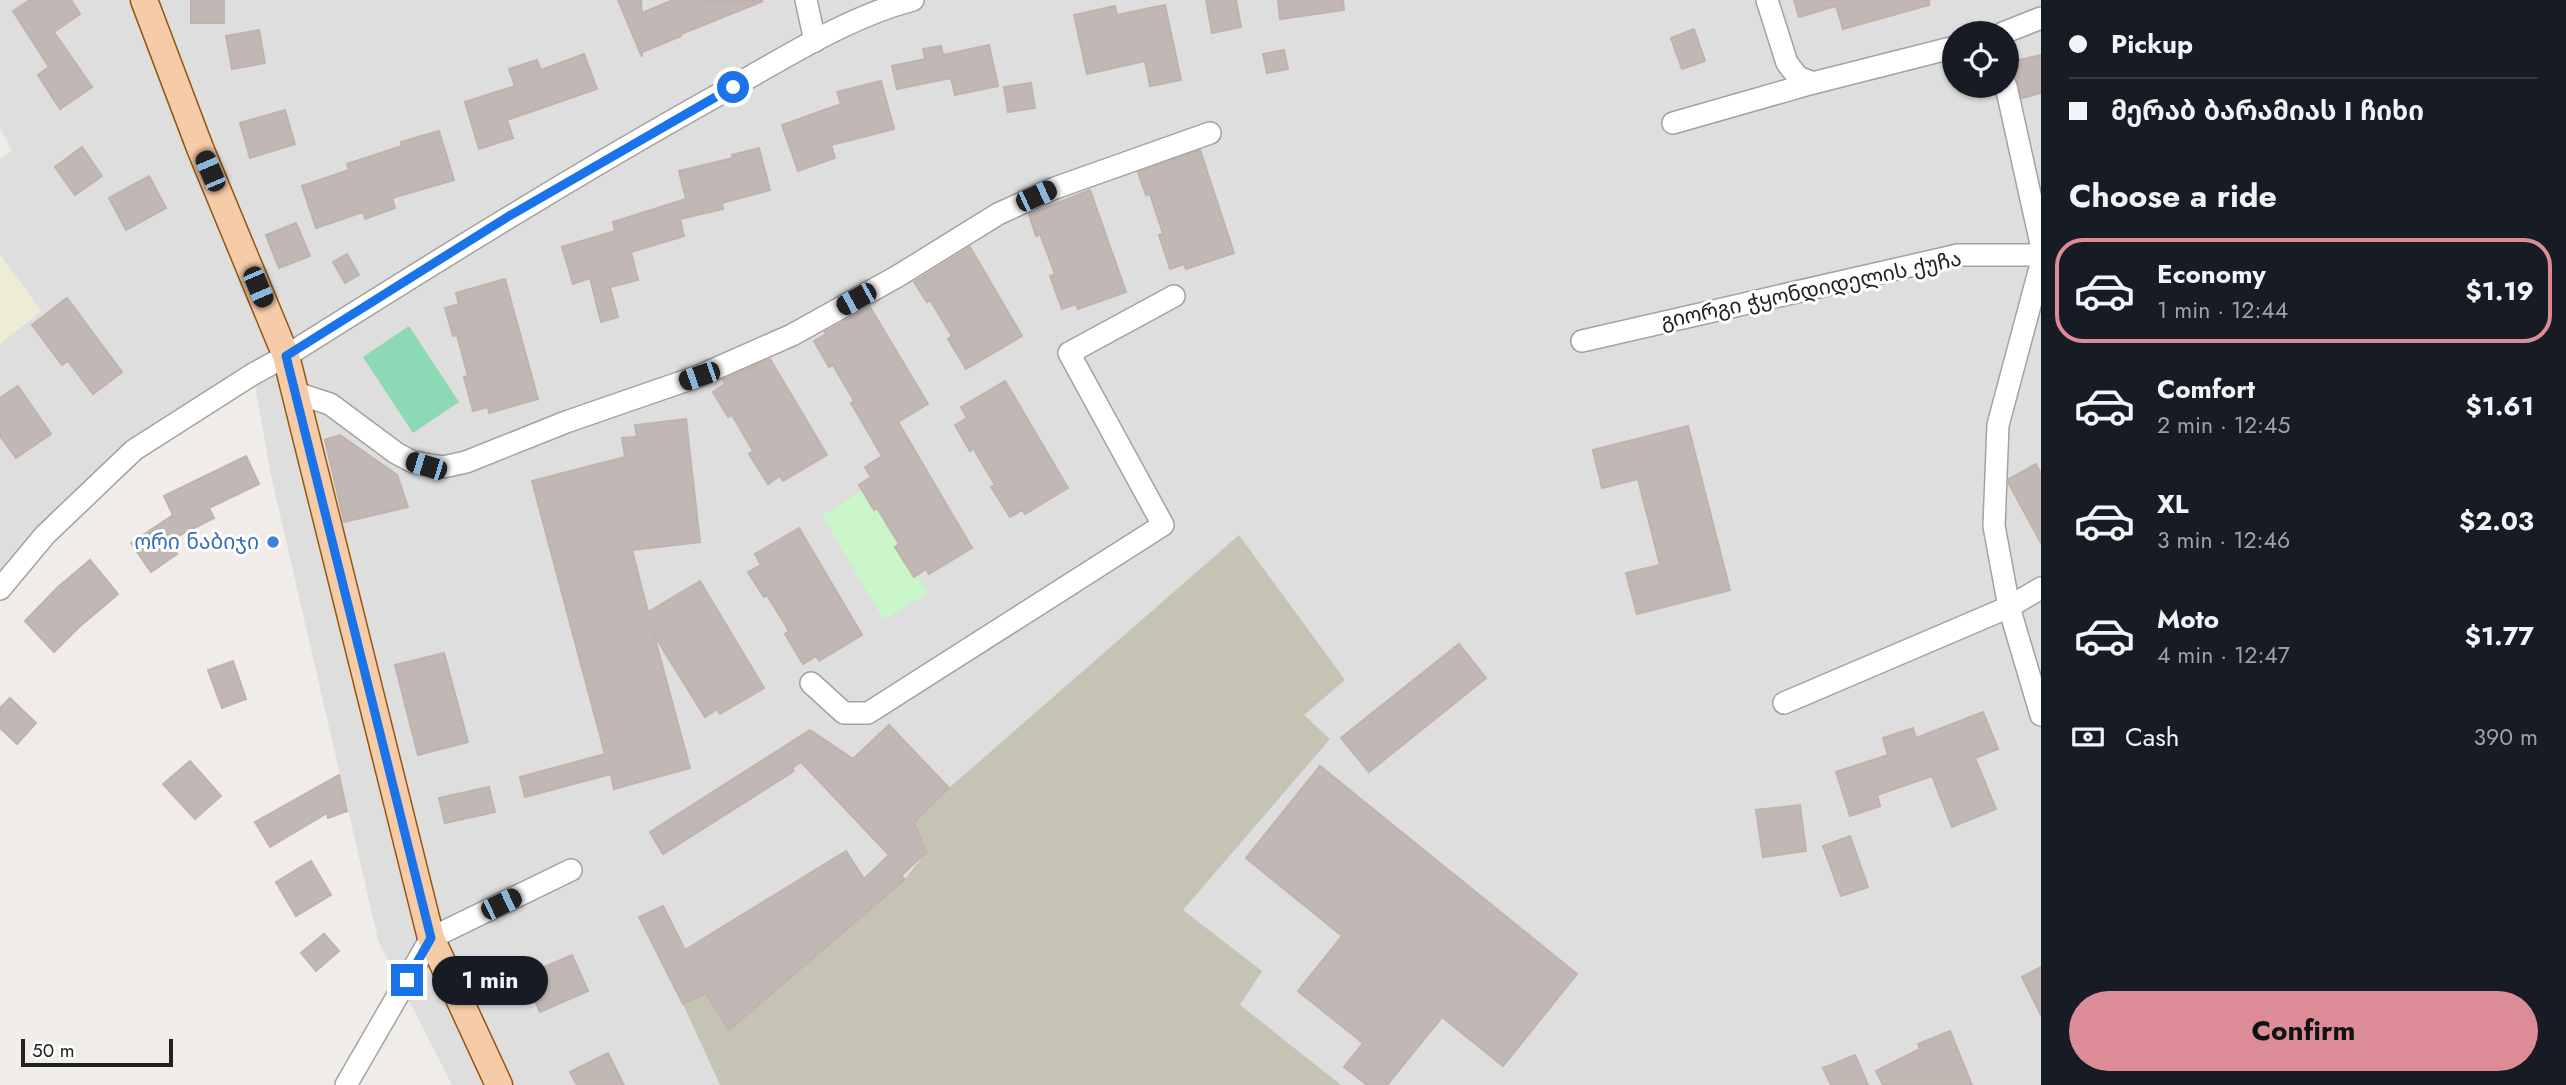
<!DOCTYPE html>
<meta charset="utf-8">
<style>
:root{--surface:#171b24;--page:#20242c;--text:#f1f3f6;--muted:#9ea1a6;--line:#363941;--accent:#dc8c97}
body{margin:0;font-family:Jost,"Noto Sans Georgian",sans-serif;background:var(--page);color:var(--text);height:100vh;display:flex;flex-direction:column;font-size:26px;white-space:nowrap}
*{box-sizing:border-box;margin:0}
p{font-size:23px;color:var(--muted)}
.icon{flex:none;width:38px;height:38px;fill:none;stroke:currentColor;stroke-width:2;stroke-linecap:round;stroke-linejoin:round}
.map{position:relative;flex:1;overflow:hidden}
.panel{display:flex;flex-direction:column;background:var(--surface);width:525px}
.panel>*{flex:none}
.top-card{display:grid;align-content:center;height:154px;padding:0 28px;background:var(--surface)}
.buttons{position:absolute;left:1942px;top:21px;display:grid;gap:14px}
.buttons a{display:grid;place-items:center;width:77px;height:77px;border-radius:50%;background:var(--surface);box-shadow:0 2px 5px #0004;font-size:35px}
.scale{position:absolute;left:21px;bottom:18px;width:152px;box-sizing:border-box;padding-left:7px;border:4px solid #212121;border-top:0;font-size:19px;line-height:24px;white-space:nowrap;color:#212121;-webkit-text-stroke:5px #fff;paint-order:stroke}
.end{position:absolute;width:32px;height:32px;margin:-16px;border:9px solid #1a73e8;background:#fff;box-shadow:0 0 0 4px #fff}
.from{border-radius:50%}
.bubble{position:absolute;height:49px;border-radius:24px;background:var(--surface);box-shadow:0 2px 5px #0004;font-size:23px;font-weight:700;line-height:49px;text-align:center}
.car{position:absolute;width:21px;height:42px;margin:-21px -10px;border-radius:9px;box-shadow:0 0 5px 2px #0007;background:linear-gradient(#222 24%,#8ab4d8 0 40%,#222 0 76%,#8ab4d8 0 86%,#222 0)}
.top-card b{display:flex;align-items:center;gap:24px;height:66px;font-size:26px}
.top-card b+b{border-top:2px solid var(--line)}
.top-card i{width:18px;height:18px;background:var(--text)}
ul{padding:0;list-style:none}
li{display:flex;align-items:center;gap:21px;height:105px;margin:0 14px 10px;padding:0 14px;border:4px solid transparent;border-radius:28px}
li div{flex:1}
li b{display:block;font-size:26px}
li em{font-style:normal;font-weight:700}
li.current{border-color:var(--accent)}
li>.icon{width:63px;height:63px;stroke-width:1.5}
h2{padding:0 28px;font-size:32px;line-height:84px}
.pay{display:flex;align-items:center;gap:18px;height:77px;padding:0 28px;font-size:26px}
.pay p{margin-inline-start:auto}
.cta{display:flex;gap:14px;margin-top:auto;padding:14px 28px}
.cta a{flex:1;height:80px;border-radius:42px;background:var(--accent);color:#111;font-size:28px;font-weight:700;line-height:80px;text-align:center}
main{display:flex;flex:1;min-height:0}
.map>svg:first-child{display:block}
</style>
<main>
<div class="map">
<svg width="2041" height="1085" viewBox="0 0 2041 1085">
<rect width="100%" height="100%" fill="#f0ede8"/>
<path fill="#dfdede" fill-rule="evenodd" d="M0 0H2041V1085H452L378 940 270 471 253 374 134 450 0 589V344L41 311 0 255V158L12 151 0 128ZM1955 33H2007V86H1955Z"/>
<path fill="#c5c3b4" d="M1239 535 1345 680 1304 715 1330 739 1183 910 1262 971 1240 1005 1341 1085H720L683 1004 706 993 729 1030 905 879 926 852 914 822 949 788Z"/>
<path fill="#edecd5" d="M0 255 41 311 0 344Z"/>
<path fill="#cbf6c9" d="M866 489 928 593 884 620 822 516Z"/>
<path fill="#8cd9b3" d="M409 326 459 402 413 433 363 357Z"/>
<g fill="#c1b8b5" stroke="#c1b2ab" stroke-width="2">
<path d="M30 0H71L80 14 54 32 92 87 60 109 38 75 49 67 13 11Z"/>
<rect x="191" y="0" width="33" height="23"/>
<path d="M618 0H641L642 13 673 0 763 1 681 34V36L642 52V57Z"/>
<path d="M1206 0H1236L1241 27 1212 33Z"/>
<path d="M1278 0H1343L1344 10 1280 19Z"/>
<path d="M1794 0H1929V5L1843 29 1836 6 1799 17Z"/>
<path d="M1165 5 1181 80 1150 86 1145 61 1087 74 1074 15 1115 6 1117 15Z"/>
<path d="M1694 29 1705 61 1682 69 1671 38Z"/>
<path d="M259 30 265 63 232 69 226 36Z"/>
<path d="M989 45 998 86 955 95 951 78 897 89 892 66 925 59 923 49 941 46 943 55Z"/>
<path d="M1284 50 1288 69 1267 73 1263 54Z"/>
<path d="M584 54 597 89 507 120 513 138 479 149 465 102 515 86 509 69 537 60 541 70Z"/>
<path d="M2041 55V93L2022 98 2016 78 2008 73 2007 63Z"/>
<path d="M881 81 894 129 831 145 835 158 798 171 782 125 841 104 837 92Z"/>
<path d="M1031 83 1035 108 1008 112 1004 87Z"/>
<path d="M285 110 295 144 250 158 240 123Z"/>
<path d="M439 131 454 180 392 198 395 208 365 219 363 212 316 228 302 186 349 170 347 164 402 146 401 142Z"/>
<path d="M82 147 102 176 75 195 55 167Z"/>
<path d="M759 148 770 190 722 203 723 209 680 219 684 236 631 252 638 280 610 287 618 317 601 322 590 278 573 284 562 247 615 231 613 222 686 199 679 171 733 158 732 155Z"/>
<path d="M1200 150 1234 253 1186 269 1184 264 1170 269 1159 235 1163 234 1150 194 1146 195 1138 172Z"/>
<path d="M149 176 166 208 126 230 109 198Z"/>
<path d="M1090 190 1126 292 1078 309 1076 304 1062 309 1050 276 1055 274 1040 234 1036 236 1029 214Z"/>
<path d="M296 223 310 256 279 268 266 235Z"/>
<path d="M970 247 1022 336 966 369 948 339 952 336 930 300 927 302 914 282Z"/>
<path d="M347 254 359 275 345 283 333 262Z"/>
<path d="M505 279 538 399 489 413 488 407 473 411 464 377 468 376 457 335 453 336 445 308 459 304 456 293Z"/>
<path d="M67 298 122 372 93 394 68 361 62 365 32 325Z"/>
<path d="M870 307 928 404 898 422 972 548 929 574 926 569 914 577 895 547 899 544 877 508 874 510 859 485 871 477 865 467 882 456 851 403 854 401 833 365 829 367 814 341 826 334 825 332Z"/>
<path d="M770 359 827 455 783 481 780 476 768 484 749 454 753 451 732 415 728 417 713 392 725 384 723 380Z"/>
<path d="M1005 381 1068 488 1025 514 1022 510 1010 517 991 487 995 485 973 448 970 451 955 425 967 418 961 407Z"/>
<path d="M18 386 51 434 16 458 0 436V398Z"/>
<path d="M686 419 700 542 632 550 648 612 700 581 764 688 720 714 717 709 705 717 654 635 690 768 614 789 611 774 525 797 520 777 605 754 532 481 625 457 622 438 637 437 635 425Z"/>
<path d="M1688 426 1730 590 1637 614 1626 573 1660 565 1638 479 1602 488 1593 450Z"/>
<path d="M340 435 397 475 408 507 344 522 325 440Z"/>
<path d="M246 456 259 484 209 508 214 518 168 541 177 554 151 572 131 543 173 515 164 496Z"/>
<path d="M2036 464 2041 474V543L2009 484V479Z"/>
<path d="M799 528 862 635 819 661 816 656 803 664 785 634 789 631 767 595 764 597 748 572 761 565 755 554Z"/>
<path d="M90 560 118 594 79 627 54 652 25 621 58 587Z"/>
<path d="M1459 644 1486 678 1369 772 1341 738Z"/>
<path d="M444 653 468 742 418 755 395 665Z"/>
<path d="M233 661 246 699 222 708 208 670Z"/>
<path d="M10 698 36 723 17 744 0 728V708Z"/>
<path d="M1983 712 1998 749 1975 758 1996 809 1952 827 1932 776 1877 795 1880 806 1850 816 1836 772 1888 755 1883 738 1913 728 1916 738Z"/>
<path d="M889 725 949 788 914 822 926 852 901 876 905 879 729 1030 706 993 683 1004 639 917 663 906 685 950 846 851 864 879 889 855 801 762 792 768 794 771 663 854 650 832 810 730 853 759Z"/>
<path d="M190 761 221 796 195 819 163 784Z"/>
<path d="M1320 766 1577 974 1503 1066 1442 1017 1387 1085H1367L1344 1067 1363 1043 1298 991 1342 936 1246 858Z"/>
<path d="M339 775 347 811 328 818 327 813 270 847 255 822Z"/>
<path d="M489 787 495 812 445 823 439 798Z"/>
<path d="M1800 805 1806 851 1763 857 1756 810Z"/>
<path d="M1850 836 1868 887 1841 896 1823 846Z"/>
<path d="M311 861 331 895 296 916 276 882Z"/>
<path d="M324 934 339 951 316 971 301 953Z"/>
<path d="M572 955 588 991 540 1012 523 976Z"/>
<path d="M2041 967V1015L2022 977Z"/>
<path d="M1950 1031 1972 1085H1883L1876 1071 1920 1049 1918 1044Z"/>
<path d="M608 1053 624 1085H577L570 1072Z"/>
<path d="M1855 1055 1868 1085H1831L1823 1068Z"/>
</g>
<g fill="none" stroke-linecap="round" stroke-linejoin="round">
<defs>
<g id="minor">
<path d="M806 0 815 41"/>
<path d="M1767 0 1787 63 1798 77 1813 83 1955 47"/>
<path d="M2003 33 2041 18"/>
<path d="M2006 86 2041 244"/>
<path d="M1673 123 1813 83"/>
<path d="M2041 264 1998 425 1994 526 2009 607 2041 715"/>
<path d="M1582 341 1958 255H2041"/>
<path d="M296 393 330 404 396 453 413 462 443 467 466 462 566 422 699 376 792 335 898 276 998 214 1055 188 1210 133"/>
<path d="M0 589 45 535 134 450 253 374 286 356C429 266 571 177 718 95 780 61 844 18 913 0"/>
<path d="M811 683 844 713H868L1163 525 1069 353 1174 296"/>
<path d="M1784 703 2009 607 2041 588"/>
<path d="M346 1085 431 938 571 870"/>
</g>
<path id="major" d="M144 0 200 148 286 356 431 938 499 1085"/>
</defs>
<use href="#minor" stroke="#a2a2a2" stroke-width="24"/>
<use href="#major" stroke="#93560b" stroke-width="29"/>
<use href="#minor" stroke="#fff" stroke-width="21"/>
<use href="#major" stroke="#f6cba8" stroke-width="26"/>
</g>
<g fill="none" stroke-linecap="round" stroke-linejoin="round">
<path stroke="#1a73e8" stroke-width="9" d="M407 980 431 938 286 356 509 216 733 87"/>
</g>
<circle fill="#3f7fe0" stroke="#fff" stroke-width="2.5" cx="273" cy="542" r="7"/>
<g text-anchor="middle" stroke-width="6" stroke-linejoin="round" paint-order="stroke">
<g font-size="21" fill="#212121" stroke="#fff">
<text transform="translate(1811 290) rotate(-12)" y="7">გიორგი ჭყონდიდელის ქუჩა</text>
</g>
<g font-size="21" fill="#366cbe" stroke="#fff" text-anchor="end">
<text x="259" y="549">ორი ნაბიჯი</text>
</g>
</g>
</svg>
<div class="buttons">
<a><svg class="icon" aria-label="locate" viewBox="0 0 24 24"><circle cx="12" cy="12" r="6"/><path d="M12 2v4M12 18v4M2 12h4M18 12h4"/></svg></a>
</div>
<div class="scale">50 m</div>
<i class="end from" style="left:733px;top:87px"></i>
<i class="end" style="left:407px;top:980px"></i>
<div class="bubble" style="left:432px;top:956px;width:116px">1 min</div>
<i class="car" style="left:210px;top:171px;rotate:337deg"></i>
<i class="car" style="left:1036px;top:196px;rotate:65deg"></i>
<i class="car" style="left:258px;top:287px;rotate:157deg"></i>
<i class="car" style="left:856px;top:299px;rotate:241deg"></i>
<i class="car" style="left:699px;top:376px;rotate:251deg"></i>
<i class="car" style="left:426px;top:466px;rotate:287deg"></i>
<i class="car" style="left:501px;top:904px;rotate:64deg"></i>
</div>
<section class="panel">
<div class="top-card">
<b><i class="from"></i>Pickup</b>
<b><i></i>მერაბ ბარამიას I ჩიხი</b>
</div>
<h2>Choose a ride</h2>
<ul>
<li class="current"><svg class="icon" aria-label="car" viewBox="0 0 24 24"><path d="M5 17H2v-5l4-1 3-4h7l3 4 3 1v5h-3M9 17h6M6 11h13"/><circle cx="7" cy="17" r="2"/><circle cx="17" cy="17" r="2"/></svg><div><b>Economy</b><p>1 min · 12:44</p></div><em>$1.19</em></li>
<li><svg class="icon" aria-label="car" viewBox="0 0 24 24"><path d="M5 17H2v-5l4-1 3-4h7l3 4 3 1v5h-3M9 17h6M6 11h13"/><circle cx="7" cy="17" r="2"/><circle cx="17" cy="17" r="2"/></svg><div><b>Comfort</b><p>2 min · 12:45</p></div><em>$1.61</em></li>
<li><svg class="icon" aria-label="car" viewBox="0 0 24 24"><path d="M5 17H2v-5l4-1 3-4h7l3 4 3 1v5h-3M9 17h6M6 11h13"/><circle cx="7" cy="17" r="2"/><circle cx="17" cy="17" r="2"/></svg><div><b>XL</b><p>3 min · 12:46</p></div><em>$2.03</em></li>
<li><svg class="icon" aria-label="car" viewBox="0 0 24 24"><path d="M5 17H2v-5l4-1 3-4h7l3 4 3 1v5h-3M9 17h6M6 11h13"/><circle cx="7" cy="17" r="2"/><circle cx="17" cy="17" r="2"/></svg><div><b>Moto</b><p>4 min · 12:47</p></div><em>$1.77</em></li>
</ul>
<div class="pay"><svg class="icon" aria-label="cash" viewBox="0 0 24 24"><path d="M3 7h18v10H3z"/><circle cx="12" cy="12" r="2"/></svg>Cash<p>390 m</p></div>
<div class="cta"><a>Confirm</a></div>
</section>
</main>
